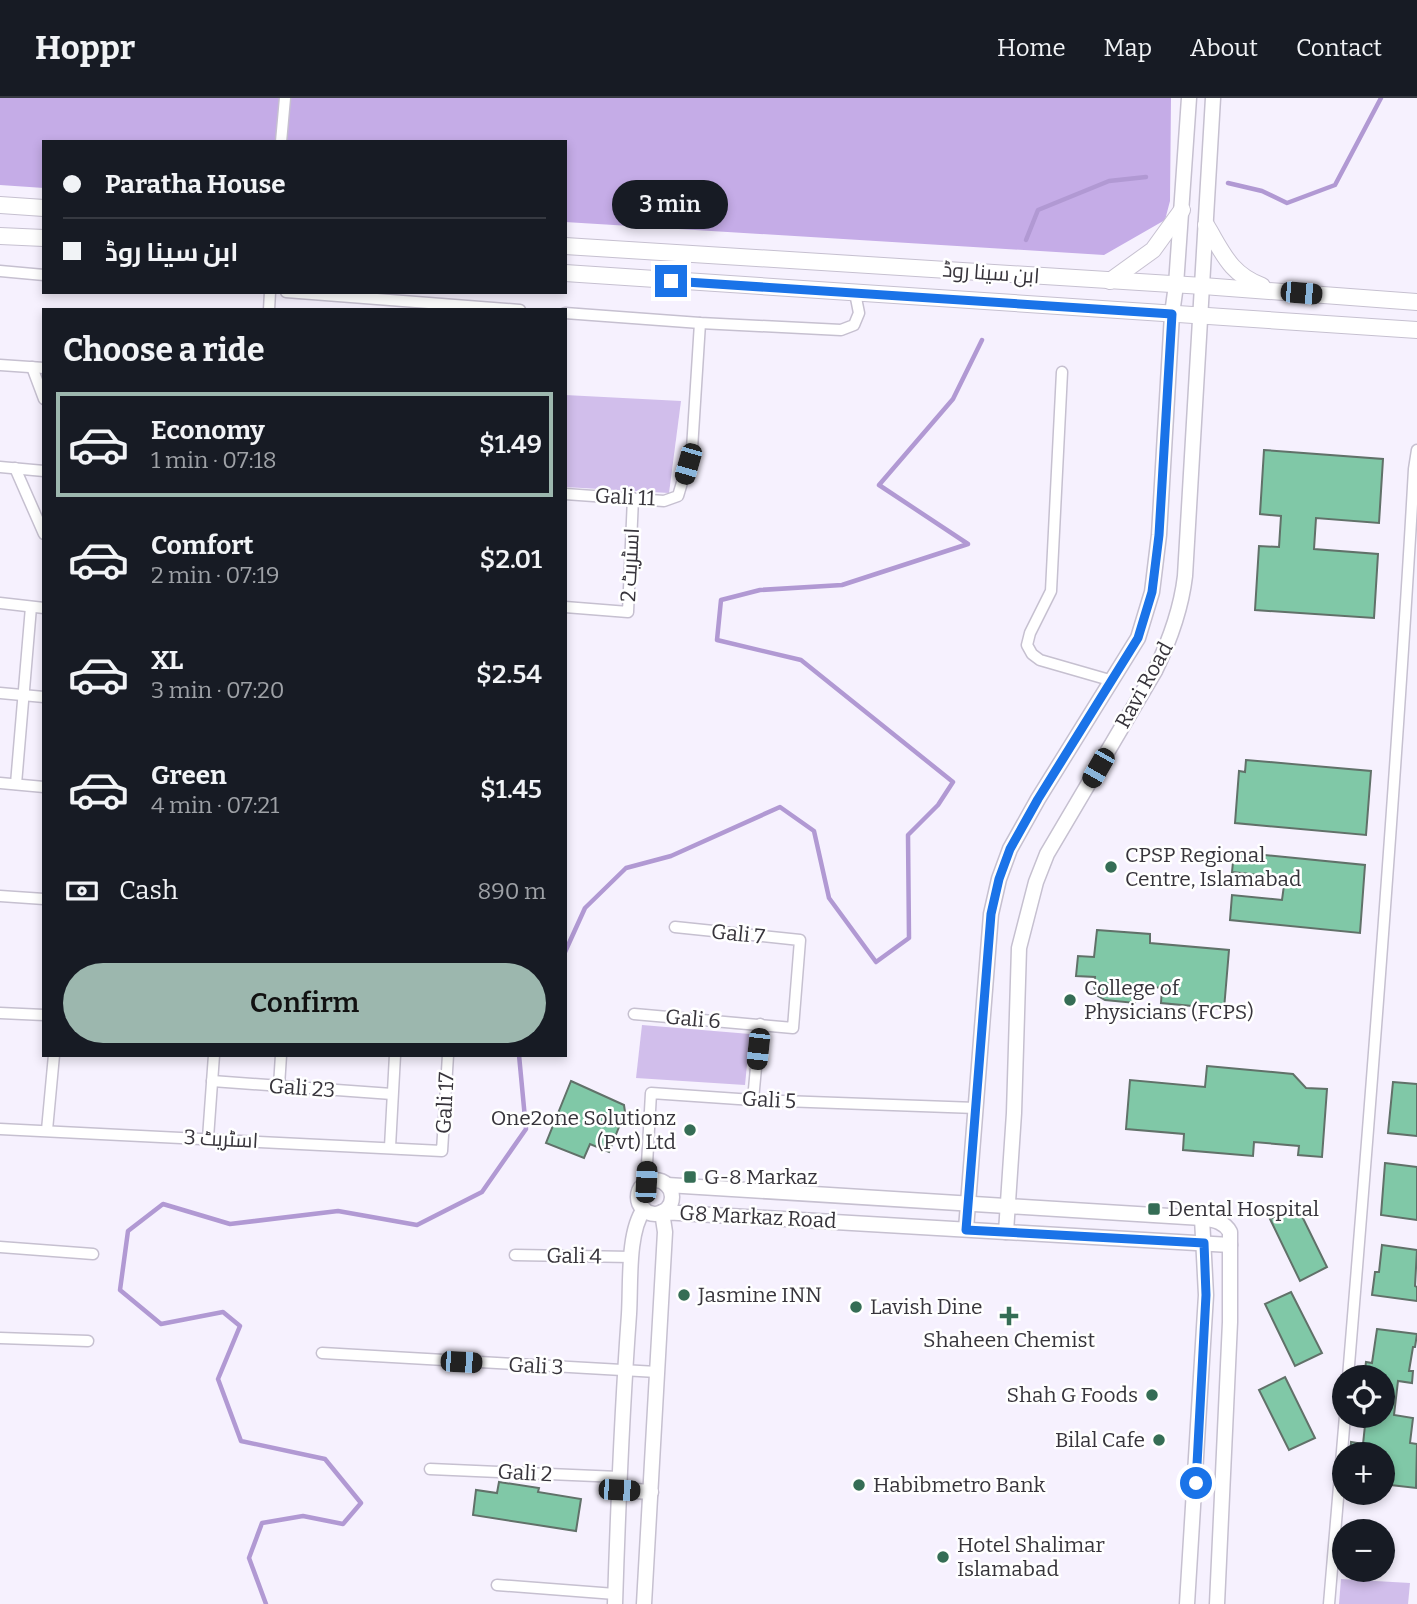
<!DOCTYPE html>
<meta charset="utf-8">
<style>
:root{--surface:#171b24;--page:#242831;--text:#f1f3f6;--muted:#9ea1a6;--line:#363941;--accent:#9cb7ae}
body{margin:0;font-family:Bitter,Cairo,serif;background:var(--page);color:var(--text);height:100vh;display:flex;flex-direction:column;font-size:26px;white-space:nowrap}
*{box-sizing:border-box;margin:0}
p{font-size:23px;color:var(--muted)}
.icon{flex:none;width:38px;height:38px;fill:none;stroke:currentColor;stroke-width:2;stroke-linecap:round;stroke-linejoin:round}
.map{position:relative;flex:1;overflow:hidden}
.details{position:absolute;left:42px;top:210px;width:525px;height:749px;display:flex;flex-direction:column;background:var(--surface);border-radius:0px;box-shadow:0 4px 10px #0003}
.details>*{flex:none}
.hud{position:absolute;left:42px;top:42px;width:525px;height:154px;border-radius:0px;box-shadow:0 4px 10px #0003;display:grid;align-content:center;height:154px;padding:0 21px;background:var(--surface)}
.controls{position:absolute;left:1332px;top:1267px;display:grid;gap:14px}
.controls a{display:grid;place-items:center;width:63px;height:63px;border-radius:50%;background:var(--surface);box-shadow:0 4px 10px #0003;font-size:35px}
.end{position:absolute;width:32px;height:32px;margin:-16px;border:9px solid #1a73e8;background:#fff;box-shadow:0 0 0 4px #fff}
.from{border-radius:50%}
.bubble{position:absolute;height:49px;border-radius:24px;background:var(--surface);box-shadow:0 4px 10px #0003;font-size:23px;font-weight:600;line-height:49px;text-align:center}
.car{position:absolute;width:21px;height:42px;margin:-21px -10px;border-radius:9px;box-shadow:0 0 5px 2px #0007;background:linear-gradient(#222 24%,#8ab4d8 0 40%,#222 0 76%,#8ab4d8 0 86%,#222 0)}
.hud b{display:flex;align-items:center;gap:24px;height:66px;font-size:26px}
.hud b+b{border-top:2px solid var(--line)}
.hud i{width:18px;height:18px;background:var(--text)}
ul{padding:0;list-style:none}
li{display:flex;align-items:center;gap:21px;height:105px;margin:0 14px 10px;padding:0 7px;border:4px solid transparent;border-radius:0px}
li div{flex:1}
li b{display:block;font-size:26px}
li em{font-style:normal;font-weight:600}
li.selected{border-color:var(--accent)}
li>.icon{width:63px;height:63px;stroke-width:1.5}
h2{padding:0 21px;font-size:32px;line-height:84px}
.pay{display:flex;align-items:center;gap:18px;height:77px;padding:0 21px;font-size:26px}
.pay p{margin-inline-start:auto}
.cta{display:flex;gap:14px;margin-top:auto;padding:14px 21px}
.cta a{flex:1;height:80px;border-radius:42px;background:var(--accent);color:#111;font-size:28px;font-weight:600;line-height:80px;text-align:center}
header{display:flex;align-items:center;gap:42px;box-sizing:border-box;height:98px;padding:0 35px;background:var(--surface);border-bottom:2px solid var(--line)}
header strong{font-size:33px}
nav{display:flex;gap:38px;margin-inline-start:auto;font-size:24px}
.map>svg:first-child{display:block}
</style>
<header>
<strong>Hoppr</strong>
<nav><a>Home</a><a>Map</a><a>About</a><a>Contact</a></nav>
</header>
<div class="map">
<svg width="1417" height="1506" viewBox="0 0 1417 1506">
<rect width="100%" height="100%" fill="#f6f1fe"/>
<g fill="#d1beeb">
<path d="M565 297 681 303 669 395 565 389Z"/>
<path d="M642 927 750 936 745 987 636 980Z"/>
<path d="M1341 1481 1410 1485 1408 1506H1339Z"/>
</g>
<path fill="#c5ace7" d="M0 0H1171L1170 103 1165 122 1104 157 565 124V44H44V90L0 87Z"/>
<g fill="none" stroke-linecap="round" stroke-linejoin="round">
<g stroke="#b199d3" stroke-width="4.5">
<path d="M1228 85 1262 93 1287 105 1335 87 1381 0"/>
<path d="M1026 142 1038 112 1109 83 1146 79"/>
<path d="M565 854 585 810 626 770 671 758 780 709 814 733 829 800 876 864 909 840 908 737 938 707 953 684 801 562 717 542 721 502 760 492 842 487 968 446 879 387 953 301 982 242"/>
<path d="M266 1506 249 1460 262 1425 303 1418 343 1426 361 1405 325 1361 241 1343 218 1281 240 1228 223 1214 161 1226 120 1192 128 1133 163 1106 230 1126 338 1113 417 1127 482 1094 526 1031 519 957"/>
</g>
</g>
<g fill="#80c8a7" stroke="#617169" stroke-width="2">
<path d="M1264 352 1383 361 1379 425 1316 420 1314 451 1378 456 1374 520 1255 512 1259 448 1279 449 1281 418 1260 416Z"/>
<path d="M1246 662 1371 673 1366 737 1235 725 1239 673 1245 674Z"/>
<path d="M1234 754 1365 767 1360 835 1230 822 1232 797 1282 802 1285 780 1232 774Z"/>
<path d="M1097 832 1150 836V845L1229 852 1224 911 1161 905 1162 890 1137 887 1135 905 1105 902 1098 898 1094 889 1095 879 1076 878 1078 858 1094 859Z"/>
<path d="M1207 968 1293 976 1306 990 1327 991 1322 1059 1298 1057 1299 1048 1254 1044 1253 1058 1183 1052 1184 1036 1126 1031 1130 982 1205 989Z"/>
<path d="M571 983 624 1007 625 1014 609 1054 590 1046 584 1060 546 1045Z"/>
<path d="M1393 984 1417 986V1038L1388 1035Z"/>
<path d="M1385 1065 1417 1069V1122L1381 1117Z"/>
<path d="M1297 1108 1327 1169 1300 1183 1270 1121Z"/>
<path d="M1382 1147 1417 1152 1415 1188 1417 1189V1203L1372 1197 1375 1174H1379Z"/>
<path d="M1291 1194 1322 1255 1295 1268 1265 1206Z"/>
<path d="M1377 1231 1417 1236 1415 1249H1413L1409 1273H1413L1412 1285 1398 1283 1394 1317 1413 1320 1410 1345 1417 1346 1416 1390 1382 1386V1356H1350L1351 1344 1363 1346 1366 1318H1382V1279H1364L1366 1264 1372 1265Z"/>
<path d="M1285 1279 1315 1340 1289 1352 1259 1292Z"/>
<path d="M499 1384 539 1390 538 1394 581 1401 576 1433 473 1417 476 1392 497 1395Z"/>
</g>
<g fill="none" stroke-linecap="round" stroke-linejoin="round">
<defs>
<g id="minor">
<path d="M281 44 285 0"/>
<path d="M0 173 44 177"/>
<path d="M286 194 520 212"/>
<path d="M269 212 270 194"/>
<path d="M565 215 700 225 841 232 854 227 859 215 855 195"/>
<path d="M0 267 44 270"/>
<path d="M32 269 44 301"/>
<path d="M1062 274 1051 493 1030 535 1027 547 1032 556 1040 562 1113 583"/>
<path d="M0 369 44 373"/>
<path d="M15 370 44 436"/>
<path d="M565 396 664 403 678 398 692 351 700 225"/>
<path d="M0 505 44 510"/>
<path d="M565 509 628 514 633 400"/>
<path d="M0 595 44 599"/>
<path d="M0 685 44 689"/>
<path d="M16 686 31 509"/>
<path d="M0 798 44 801"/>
<path d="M0 915 44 917"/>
<path d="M634 916 793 930 800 842 675 829"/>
<path d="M212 983 392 996"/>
<path d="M279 988 281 957"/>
<path d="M753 1002 760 926"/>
<path d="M0 1031 442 1053 448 957"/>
<path d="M47 1032 54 957"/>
<path d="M208 1040 214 957"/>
<path d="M390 1049 395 957"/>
<path d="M646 1084 651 995 753 1002 976 1010"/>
<path d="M0 1149 93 1156"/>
<path d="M515 1157 632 1159"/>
<path d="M0 1240 88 1243"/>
<path d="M322 1255 657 1274"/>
<path d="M1348 1279C1373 977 1397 674 1414 371L1417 352"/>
<path d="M430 1371 619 1379"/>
<path d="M497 1487 615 1496"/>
<path d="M1329 1506 1345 1318"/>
</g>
<g id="tertiary">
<circle cx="655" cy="1099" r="17"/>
<path d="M667 1087 1202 1120C1213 1122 1224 1123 1230 1134V1224L1217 1506"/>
<path d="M966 1131 991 816 999 781 1010 751 1038 701 1138 540 1152 494 1159 437 1172 216 1176 187 1189 0"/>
<path d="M1006 1134 1014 1015 1019 850 1036 784 1047 756 1155 573C1170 542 1181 512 1185 478L1213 0"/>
<path d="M619 1392 651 1394"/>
<path d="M615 1506C618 1409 622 1313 629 1216 631 1186 627 1135 644 1111"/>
<path d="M644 1506 665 1134 662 1114 1230 1147"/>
<path d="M1187 1506 1206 1197 1202 1120"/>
</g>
<g id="secondary">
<path d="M0 107 44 110"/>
<path d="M1206 127C1223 155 1230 176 1262 188"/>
<path d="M0 138 44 140"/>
<path d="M565 148 1203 188 1417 204"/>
<path d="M565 175 1417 232"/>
<path d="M1110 183 1153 152 1182 112"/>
</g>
</defs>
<use href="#minor" stroke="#c6c0d0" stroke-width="13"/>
<use href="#tertiary" stroke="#c6c0d0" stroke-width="17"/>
<use href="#secondary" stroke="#c6c0d0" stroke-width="18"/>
<use href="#minor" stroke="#fff" stroke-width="10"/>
<use href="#tertiary" stroke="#fff" stroke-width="14"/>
<use href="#secondary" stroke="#fff" stroke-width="16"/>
</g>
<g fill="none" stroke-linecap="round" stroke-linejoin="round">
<path stroke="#1a73e8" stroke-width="9" d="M671 183 1172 216 1159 437 1152 494 1138 540 1038 701 1010 751 999 781 991 816 966 1132 1204 1145 1206 1197 1196 1385"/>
</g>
<g fill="#356d55" stroke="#fff" stroke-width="2.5">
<circle cx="1111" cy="769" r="7"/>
<circle cx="1070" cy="902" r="7"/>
<circle cx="690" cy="1032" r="7"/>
<rect x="683" y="1072" width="14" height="14" rx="3.5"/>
<rect x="1147" y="1104" width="14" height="14" rx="3.5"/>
<circle cx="684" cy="1197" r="7"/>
<circle cx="856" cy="1209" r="7"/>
<path d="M1005.5 1207.5h7v7h7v7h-7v7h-7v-7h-7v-7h7z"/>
<circle cx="1152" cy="1297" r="7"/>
<circle cx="1159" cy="1342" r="7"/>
<circle cx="859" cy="1387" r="7"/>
<circle cx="943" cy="1459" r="7"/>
</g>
<g text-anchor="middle" stroke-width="5" stroke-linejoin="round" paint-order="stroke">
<g font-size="21" fill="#37343b" stroke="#fff">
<text transform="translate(991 175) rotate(4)" y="7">ابن سینا روڈ</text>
<text transform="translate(625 399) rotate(3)" y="7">Gali 11</text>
<text transform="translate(630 467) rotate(-87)" y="7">اسٹریٹ 2</text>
<text transform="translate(1144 587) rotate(-61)" y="7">Ravi Road</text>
<text transform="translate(738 836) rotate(6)" y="7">Gali 7</text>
<text transform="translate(693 921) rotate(5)" y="7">Gali 6</text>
<text transform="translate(302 990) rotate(4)" y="7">Gali 23</text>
<text transform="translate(769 1002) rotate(3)" y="7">Gali 5</text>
<text transform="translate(445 1005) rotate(-87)" y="7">Gali 17</text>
<text transform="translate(221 1041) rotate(3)" y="7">اسٹریٹ 3</text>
<text transform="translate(758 1119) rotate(3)" y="7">G8 Markaz Road</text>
<text transform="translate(574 1158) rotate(1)" y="7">Gali 4</text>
<text transform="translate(536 1268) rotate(3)" y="7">Gali 3</text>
<text transform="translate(525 1375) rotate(3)" y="7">Gali 2</text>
</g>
<g font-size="21" fill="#37343b" stroke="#fff" text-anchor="start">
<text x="1125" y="764">CPSP Regional<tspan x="1125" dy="24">Centre, Islamabad</tspan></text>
<text x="1084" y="897">College of<tspan x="1084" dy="24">Physicians (FCPS)</tspan></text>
<text x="676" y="1027" text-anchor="end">One2one Solutionz<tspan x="676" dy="24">(Pvt) Ltd</tspan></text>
<text x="704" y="1086">G-8 Markaz</text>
<text x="1168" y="1118">Dental Hospital</text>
<text x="698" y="1204">Jasmine INN</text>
<text x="870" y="1216">Lavish Dine</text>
<text x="1009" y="1249" text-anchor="middle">Shaheen Chemist</text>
<text x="1138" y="1304" text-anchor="end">Shah G Foods</text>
<text x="1145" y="1349" text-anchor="end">Bilal Cafe</text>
<text x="873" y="1394">Habibmetro Bank</text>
<text x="957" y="1454">Hotel Shalimar<tspan x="957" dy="24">Islamabad</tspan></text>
</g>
</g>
</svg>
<div class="controls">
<a><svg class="icon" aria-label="locate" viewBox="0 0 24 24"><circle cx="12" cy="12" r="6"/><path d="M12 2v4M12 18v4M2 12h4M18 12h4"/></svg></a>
<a>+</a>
<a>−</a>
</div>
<i class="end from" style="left:1196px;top:1385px"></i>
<i class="end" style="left:671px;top:183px"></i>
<div class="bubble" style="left:612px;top:82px;width:116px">3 min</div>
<i class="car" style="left:1301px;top:195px;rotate:95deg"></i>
<i class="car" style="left:688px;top:366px;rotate:196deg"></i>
<i class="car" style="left:1098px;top:670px;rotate:210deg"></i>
<i class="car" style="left:758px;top:951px;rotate:186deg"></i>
<i class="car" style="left:646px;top:1084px;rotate:3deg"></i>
<i class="car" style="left:461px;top:1264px;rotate:93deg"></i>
<i class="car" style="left:619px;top:1392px;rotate:93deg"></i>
<div class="hud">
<b><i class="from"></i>Paratha House</b>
<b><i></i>ابن سینا روڈ</b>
</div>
<section class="details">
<h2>Choose a ride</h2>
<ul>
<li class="selected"><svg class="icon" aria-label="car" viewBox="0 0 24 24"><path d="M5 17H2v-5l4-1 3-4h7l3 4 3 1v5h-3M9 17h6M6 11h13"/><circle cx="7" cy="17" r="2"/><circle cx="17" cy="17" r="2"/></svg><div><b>Economy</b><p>1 min · 07:18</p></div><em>$1.49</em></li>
<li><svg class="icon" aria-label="car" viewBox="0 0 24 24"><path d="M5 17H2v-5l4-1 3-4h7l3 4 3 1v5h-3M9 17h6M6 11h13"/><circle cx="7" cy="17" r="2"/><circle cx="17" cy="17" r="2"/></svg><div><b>Comfort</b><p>2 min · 07:19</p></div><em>$2.01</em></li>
<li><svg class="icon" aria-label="car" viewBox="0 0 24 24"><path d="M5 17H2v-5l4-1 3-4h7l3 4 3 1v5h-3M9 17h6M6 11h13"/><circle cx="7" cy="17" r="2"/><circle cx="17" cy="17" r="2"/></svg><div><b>XL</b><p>3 min · 07:20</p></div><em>$2.54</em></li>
<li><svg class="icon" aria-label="car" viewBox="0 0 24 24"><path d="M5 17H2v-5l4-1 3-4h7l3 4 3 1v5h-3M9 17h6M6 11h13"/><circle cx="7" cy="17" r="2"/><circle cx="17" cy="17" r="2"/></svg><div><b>Green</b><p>4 min · 07:21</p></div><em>$1.45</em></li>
</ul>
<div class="pay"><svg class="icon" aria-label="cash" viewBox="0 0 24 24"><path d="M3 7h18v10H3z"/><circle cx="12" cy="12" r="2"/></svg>Cash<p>890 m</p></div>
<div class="cta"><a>Confirm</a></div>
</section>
</div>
